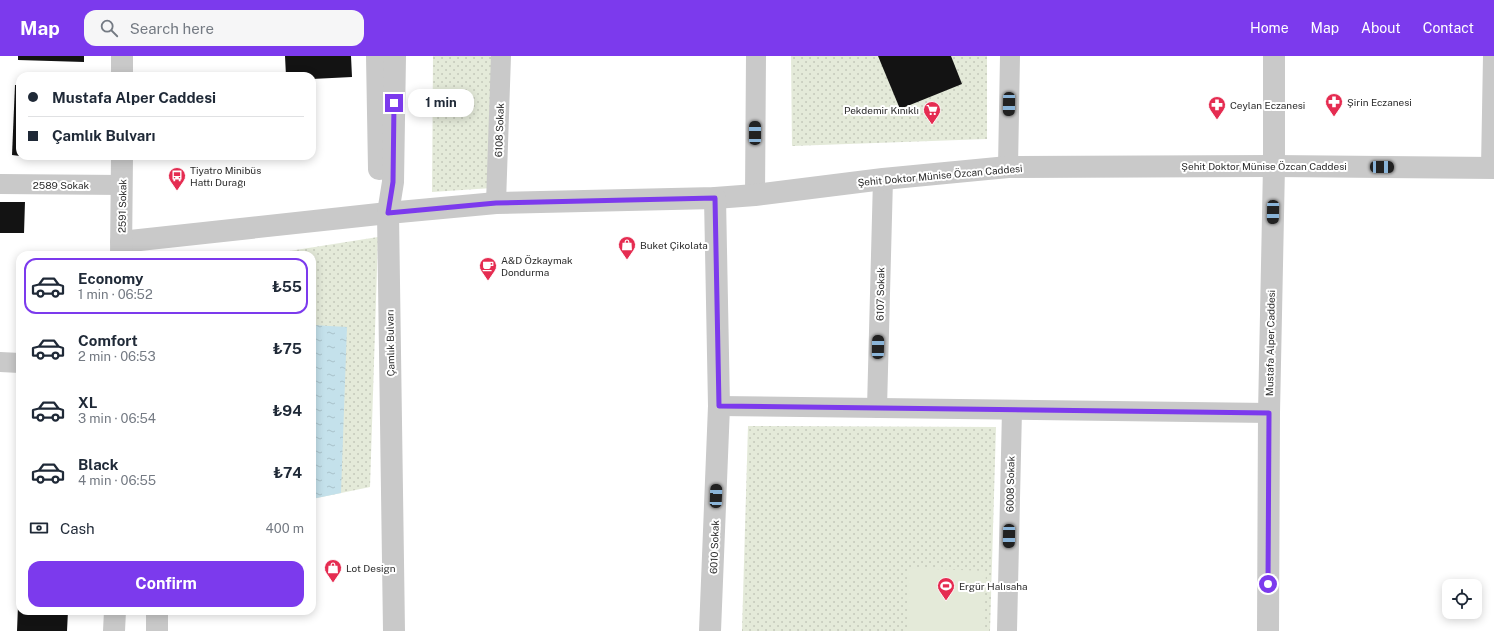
<!DOCTYPE html>
<meta charset="utf-8">
<style>
:root{--surface:#fff;--page:#f6f6f7;--text:#1f2937;--muted:#747a83;--line:#e0e1e3;--accent:#7c3aed}
body{margin:0;font-family:"Public Sans",sans-serif;background:var(--page);color:var(--text);height:100vh;display:flex;flex-direction:column;font-size:15px;white-space:nowrap}
*{box-sizing:border-box;margin:0}
p{font-size:13px;color:var(--muted)}
.icon{flex:none;width:22px;height:22px;fill:none;stroke:currentColor;stroke-width:2;stroke-linecap:round;stroke-linejoin:round}
.map{position:relative;flex:1;overflow:hidden}
.panel{position:absolute;left:16px;top:195px;width:300px;height:364px;display:flex;flex-direction:column;background:var(--surface);border-radius:12px;box-shadow:0 2px 10px #0003}
.panel>*{flex:none}
.guide{position:absolute;left:16px;top:16px;width:300px;height:88px;border-radius:12px;box-shadow:0 2px 10px #0003;display:grid;align-content:center;height:88px;padding:0 12px;background:var(--surface)}
.controls{position:absolute;left:1442px;top:523px;display:grid;gap:8px}
.controls a{display:grid;place-items:center;width:40px;height:40px;border-radius:8px;background:var(--surface);box-shadow:0 2px 10px #0003;font-size:20px}
.end{position:absolute;width:18px;height:18px;margin:-9px;border:5px solid #7c3aed;background:#fff;box-shadow:0 0 0 2px #fff}
.from{border-radius:50%}
.bubble{position:absolute;height:28px;border-radius:12px;background:var(--surface);box-shadow:0 2px 10px #0003;font-size:13px;font-weight:700;line-height:28px;text-align:center}
.car{position:absolute;width:12px;height:24px;margin:-12px -6px;border-radius:5px;box-shadow:0 0 3px 1px #0007;background:linear-gradient(#222 24%,#8ab4d8 0 40%,#222 0 76%,#8ab4d8 0 86%,#222 0)}
.guide b{display:flex;align-items:center;gap:14px;height:38px;font-size:15px}
.guide b+b{border-top:1px solid var(--line)}
.guide i{width:10px;height:10px;background:var(--text)}
ul{padding:7px 0 0;list-style:none}
li{display:flex;align-items:center;gap:12px;height:56px;margin:0 8px 6px;padding:0 4px;border:2px solid transparent;border-radius:12px}
li div{flex:1}
li b{display:block;font-size:15px}
li em{font-style:normal;font-weight:700}
li.active{border-color:var(--accent)}
li>.icon{width:36px;height:36px;stroke-width:1.5}
.pay{display:flex;align-items:center;gap:10px;height:44px;padding:0 12px;font-size:15px}
.pay p{margin-inline-start:auto}
.action{display:flex;gap:8px;margin-top:auto;padding:8px 12px}
.action a{flex:1;height:46px;border-radius:12px;background:var(--accent);color:#fff;font-size:16px;font-weight:700;line-height:46px;text-align:center}
header{display:flex;align-items:center;gap:24px;box-sizing:border-box;height:56px;padding:0 20px;background:var(--accent);color:#fff}
header strong{font-size:19px}
nav{display:flex;gap:22px;margin-inline-start:auto;font-size:14px}
.search{width:280px;height:36px;background:var(--page);display:flex;align-items:center;gap:10px;box-sizing:border-box;padding:0 14px;border-radius:12px;color:var(--muted);font-size:15px}
.map>svg:first-child{display:block}
</style>
<header>
<strong>Map</strong>
<div class="search"><svg class="icon" aria-label="search" viewBox="0 0 24 24"><circle cx="10" cy="10" r="6"/><path d="M15 15l6 6"/></svg>Search here</div>
<nav><a>Home</a><a>Map</a><a>About</a><a>Contact</a></nav>
</header>
<div class="map">
<svg width="1494" height="575" viewBox="0 0 1494 575">
<defs>
<pattern id="grass-dots" width="8" height="8" patternUnits="userSpaceOnUse"><rect width="8" height="8" fill="#e4ead9"/><path d="M2 2h.1M6 6h.1" fill="none" stroke="#c4c9ba" stroke-width="1.8" stroke-linecap="round"/></pattern>
<pattern id="water-ripples" width="26" height="14" patternUnits="userSpaceOnUse"><rect width="26" height="14" fill="#c4e1eb"/><path d="M2 4q2-2 4 0t4 0M15 11q2-2 4 0t4 0" fill="none" stroke="#a9c1ca"/></pattern>
</defs>
<rect width="100%" height="100%" fill="#fff"/>
<g fill="url(#grass-dots)">
<path d="M433 0H496L492 132 432 136Z"/>
<path d="M791 0H987V83L792 90Z"/>
<path d="M378 181 370 431 312 443V199H264Z"/>
<path d="M748 370 996 371 990 575H742Z"/>
</g>
<path fill="#e4ead9" d="M909 512 986 515 983 575H907Z"/>
<path fill="url(#water-ripples)" d="M312 269 347 271 341 437 312 443Z"/>
<g fill="#131313">
<path d="M18 0H84V6L18 4Z"/>
<path d="M285 0H351L352 21 312 23V20H286Z"/>
<path d="M878 0H951L962 28 900 53Z"/>
<path d="M15 29H20V100L12 99Z"/>
<path d="M0 146H25L24 177H0Z"/>
<path d="M19 524 20 525V555H68L67 575H17Z"/>
</g>
<g fill="none" stroke-linecap="round" stroke-linejoin="round">
<g stroke="#c9c9c9" stroke-width="20">
<path d="M1008 111 1010 0"/>
<path d="M1491 112 1493 0"/>
<path d="M0 128 122 129"/>
<path d="M755 139 756 0"/>
<path d="M496 147 501 0"/>
<path d="M0 306 20 307"/>
<path d="M719 350 1269 357"/>
<path d="M877 352 883 123"/>
<path d="M1007 575 1012 354"/>
</g>
<g stroke="#c9c9c9" stroke-width="22">
<path d="M122 0V20"/>
<path d="M377 0 379 113"/>
<path d="M121 186 388 157 496 147 715 142 755 139 883 123 1008 111 1274 110 1494 112"/>
<path d="M121 199 122 100"/>
<path d="M157 555V575"/>
<path d="M114 575 115 555"/>
<path d="M394 575 388 157 393 126 395 0"/>
<path d="M710 575 719 350 715 142"/>
<path d="M1268 575 1269 357 1274 110V0"/>
</g>
</g>
<g fill="none" stroke-linecap="round" stroke-linejoin="round">
<path stroke="#7c3aed" stroke-width="5" d="M394 47 393 126 388 157 496 147 715 142 719 350 1269 357 1268 528"/>
</g>
<defs>
<symbol id="pharmacy-pin" viewBox="-11 -11 22 30"><path d="M0 17L-7.5 6A9.5 9.5 0 1 1 7.5 6Z" fill="#e52c51" stroke="#fff"/><path d="M-2-6h4v4h4v4h-4v4h-4v-4h-4v-4h4Z" fill="#fff"/></symbol>
<symbol id="supermarket-pin" viewBox="-11 -11 22 30"><path d="M0 17L-7.5 6A9.5 9.5 0 1 1 7.5 6Z" fill="#e52c51" stroke="#fff"/><path d="M-6-5.5h2.5l.6 2H6L4.5 2H-2.5L-4.4-4H-6ZM-1.5 3.2a1.3 1.3 0 1 0 .1 0ZM3 3.2a1.3 1.3 0 1 0 .1 0Z" fill="#fff"/></symbol>
<symbol id="bus-pin" viewBox="-11 -11 22 30"><path d="M0 17L-7.5 6A9.5 9.5 0 1 1 7.5 6Z" fill="#e52c51" stroke="#fff"/><path d="M-5-6H5V4H4V6H2V4H-2V6H-4V4H-5ZM-3.5-4V0h7V-4ZM-3.5 1.2v1.5H-2V1.2ZM2 1.2v1.5H3.5V1.2Z" fill="#fff"/></symbol>
<symbol id="shop-pin" viewBox="-11 -11 22 30"><path d="M0 17L-7.5 6A9.5 9.5 0 1 1 7.5 6Z" fill="#e52c51" stroke="#fff"/><path d="M-5-2.5h2.3a2.7 3.5 0 0 1 5.4 0H5L5.5 6h-11ZM-1.5-2.5h3a1.5 2.3 0 0 0-3 0Z" fill="#fff"/></symbol>
<symbol id="cafe-pin" viewBox="-11 -11 22 30"><path d="M0 17L-7.5 6A9.5 9.5 0 1 1 7.5 6Z" fill="#e52c51" stroke="#fff"/><path d="M-5.5-4.5H6V0H3Q3 3.5 0 3.5H-2.5Q-5.5 3.5-5.5 0ZM3-3.2v2h1.7v-2ZM-6 4.5H4V6H-6Z" fill="#fff"/></symbol>
<symbol id="stadium-pin" viewBox="-11 -11 22 30"><path d="M0 17L-7.5 6A9.5 9.5 0 1 1 7.5 6Z" fill="#e52c51" stroke="#fff"/><path d="M0-5a6.5 5 0 1 0 0 10a6.5 5 0 1 0 0-10ZM-3.5-1.8h7v3.6h-7Z" fill="#fff"/></symbol>
</defs>
<g fill-rule="evenodd">
<use href="#pharmacy-pin" x="1324" y="36" width="20" height="27"/>
<use href="#pharmacy-pin" x="1207" y="39" width="20" height="27"/>
<use href="#supermarket-pin" x="922" y="44" width="20" height="27"/>
<use href="#bus-pin" x="167" y="110" width="20" height="27"/>
<use href="#shop-pin" x="617" y="179" width="20" height="27"/>
<use href="#cafe-pin" x="478" y="200" width="20" height="27"/>
<use href="#shop-pin" x="323" y="502" width="20" height="27"/>
<use href="#stadium-pin" x="936" y="520" width="20" height="27"/>
</g>
<g text-anchor="middle" stroke-width="4" stroke-linejoin="round" paint-order="stroke">
<g font-size="10" fill="#2c2c2c" stroke="#fff" text-anchor="start">
<text x="1347" y="50">Şirin Eczanesi</text>
<text x="1230" y="53">Ceylan Eczanesi</text>
<text x="919" y="58" text-anchor="end">Pekdemir Kınıklı</text>
<text x="190" y="118">Tiyatro Minibüs<tspan x="190" dy="12">Hattı Durağı</tspan></text>
<text x="640" y="193">Buket Çikolata</text>
<text x="501" y="208">A&amp;D Özkaymak<tspan x="501" dy="12">Dondurma</tspan></text>
<text x="346" y="516">Lot Design</text>
<text x="959" y="534">Ergür Halısaha</text>
</g>
<g font-size="10" fill="#2c2c2c" stroke="#fff">
<text transform="translate(499 74) rotate(-88)" y="4">6108 Sokak</text>
<text x="1264" y="114">Şehit Doktor Münise Özcan Caddesi</text>
<text transform="translate(940 119) rotate(-5)" y="4">Şehit Doktor Münise Özcan Caddesi</text>
<text x="61" y="133">2589 Sokak</text>
<text transform="translate(122 150) rotate(-89)" y="4">2591 Sokak</text>
<text transform="translate(880 238) rotate(-89)" y="4">6107 Sokak</text>
<text transform="translate(390 287) rotate(-91)" y="4">Çamlık Bulvarı</text>
<text transform="translate(1270 287) rotate(-89)" y="4">Mustafa Alper Caddesi</text>
<text transform="translate(1010 428) rotate(-89)" y="4">6008 Sokak</text>
<text transform="translate(714 491) rotate(-88)" y="4">6010 Sokak</text>
</g>
</g>
</svg>
<div class="controls">
<a><svg class="icon" aria-label="locate" viewBox="0 0 24 24"><circle cx="12" cy="12" r="6"/><path d="M12 2v4M12 18v4M2 12h4M18 12h4"/></svg></a>
</div>
<i class="end from" style="left:1268px;top:528px"></i>
<i class="end" style="left:394px;top:47px"></i>
<div class="bubble" style="left:408px;top:33px;width:66px">1 min</div>
<i class="car" style="left:1009px;top:48px;rotate:181deg"></i>
<i class="car" style="left:755px;top:77px;rotate:0deg"></i>
<i class="car" style="left:1382px;top:111px;rotate:91deg"></i>
<i class="car" style="left:1273px;top:156px;rotate:181deg"></i>
<i class="car" style="left:878px;top:291px;rotate:1deg"></i>
<i class="car" style="left:716px;top:440px;rotate:2deg"></i>
<i class="car" style="left:1009px;top:480px;rotate:181deg"></i>
<div class="guide">
<b><i class="from"></i>Mustafa Alper Caddesi</b>
<b><i></i>Çamlık Bulvarı</b>
</div>
<section class="panel">
<ul>
<li class="active"><svg class="icon" aria-label="car" viewBox="0 0 24 24"><path d="M5 17H2v-5l4-1 3-4h7l3 4 3 1v5h-3M9 17h6M6 11h13"/><circle cx="7" cy="17" r="2"/><circle cx="17" cy="17" r="2"/></svg><div><b>Economy</b><p>1 min · 06:52</p></div><em>₺55</em></li>
<li><svg class="icon" aria-label="car" viewBox="0 0 24 24"><path d="M5 17H2v-5l4-1 3-4h7l3 4 3 1v5h-3M9 17h6M6 11h13"/><circle cx="7" cy="17" r="2"/><circle cx="17" cy="17" r="2"/></svg><div><b>Comfort</b><p>2 min · 06:53</p></div><em>₺75</em></li>
<li><svg class="icon" aria-label="car" viewBox="0 0 24 24"><path d="M5 17H2v-5l4-1 3-4h7l3 4 3 1v5h-3M9 17h6M6 11h13"/><circle cx="7" cy="17" r="2"/><circle cx="17" cy="17" r="2"/></svg><div><b>XL</b><p>3 min · 06:54</p></div><em>₺94</em></li>
<li><svg class="icon" aria-label="car" viewBox="0 0 24 24"><path d="M5 17H2v-5l4-1 3-4h7l3 4 3 1v5h-3M9 17h6M6 11h13"/><circle cx="7" cy="17" r="2"/><circle cx="17" cy="17" r="2"/></svg><div><b>Black</b><p>4 min · 06:55</p></div><em>₺74</em></li>
</ul>
<div class="pay"><svg class="icon" aria-label="cash" viewBox="0 0 24 24"><path d="M3 7h18v10H3z"/><circle cx="12" cy="12" r="2"/></svg>Cash<p>400 m</p></div>
<div class="action"><a>Confirm</a></div>
</section>
</div>
